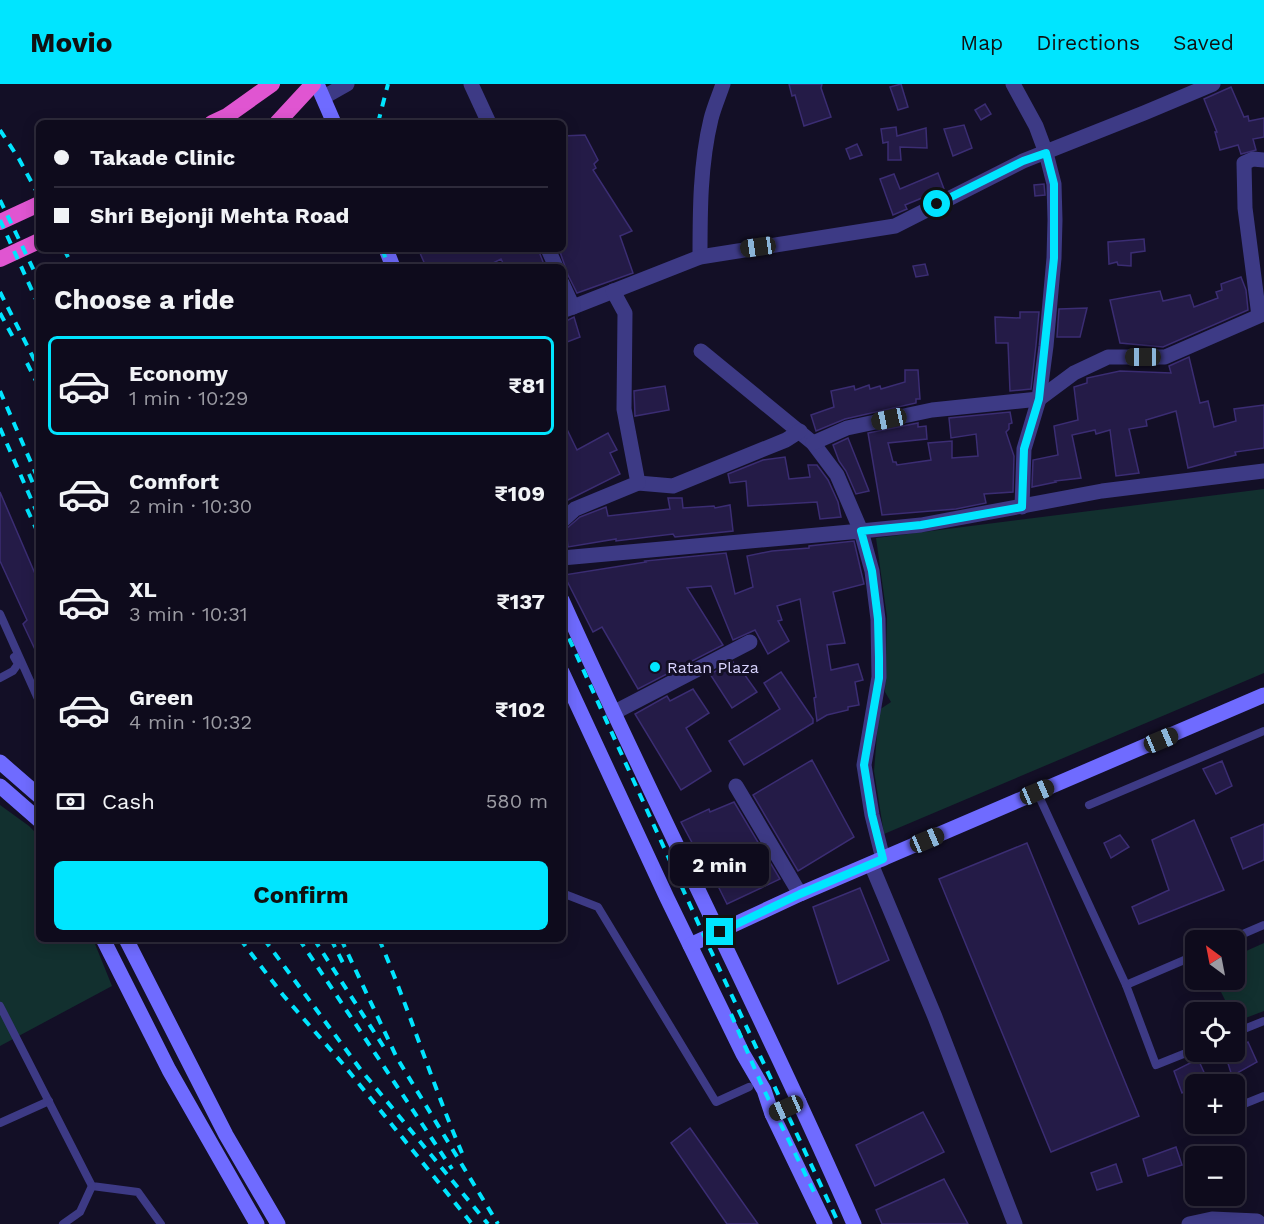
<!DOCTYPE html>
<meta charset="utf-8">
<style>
:root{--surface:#0e0b1c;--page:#1c1929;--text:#f1f3f6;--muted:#9b9ba3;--line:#2e2b3b;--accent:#00e5ff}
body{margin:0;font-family:"Work Sans",sans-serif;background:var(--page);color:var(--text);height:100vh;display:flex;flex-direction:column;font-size:22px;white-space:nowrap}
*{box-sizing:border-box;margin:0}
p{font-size:20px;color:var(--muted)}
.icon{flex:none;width:33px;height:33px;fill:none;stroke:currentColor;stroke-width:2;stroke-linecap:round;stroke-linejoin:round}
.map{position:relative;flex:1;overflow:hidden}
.panel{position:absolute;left:36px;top:180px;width:530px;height:678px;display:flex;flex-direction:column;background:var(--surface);border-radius:9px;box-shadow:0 3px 15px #0003,0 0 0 2px var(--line)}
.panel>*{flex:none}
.banner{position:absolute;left:36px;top:36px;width:530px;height:132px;border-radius:9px;box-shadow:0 3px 15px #0003,0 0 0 2px var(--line);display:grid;align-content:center;height:132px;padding:0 18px;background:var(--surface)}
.needle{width:39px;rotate:328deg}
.tools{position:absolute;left:1185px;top:846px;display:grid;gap:12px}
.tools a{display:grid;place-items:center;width:60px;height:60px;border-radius:9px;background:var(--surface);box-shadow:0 3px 15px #0003,0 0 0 2px var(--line);font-size:30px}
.end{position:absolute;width:27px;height:27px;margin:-14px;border:8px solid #00e5ff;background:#111;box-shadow:0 0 0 3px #111}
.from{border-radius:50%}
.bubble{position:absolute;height:42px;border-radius:9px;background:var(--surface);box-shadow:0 3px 15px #0003,0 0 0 2px var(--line);font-size:20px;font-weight:700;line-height:42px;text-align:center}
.car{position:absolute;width:18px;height:36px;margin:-18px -9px;border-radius:8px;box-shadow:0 0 4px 2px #0007;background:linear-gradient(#222 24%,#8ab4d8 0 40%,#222 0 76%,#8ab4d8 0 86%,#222 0)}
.banner b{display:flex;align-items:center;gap:21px;height:57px;font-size:22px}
.banner b+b{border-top:2px solid var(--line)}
.banner i{width:15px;height:15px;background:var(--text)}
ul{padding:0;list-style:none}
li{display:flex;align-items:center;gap:18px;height:99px;margin:0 12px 9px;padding:0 6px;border:3px solid transparent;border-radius:9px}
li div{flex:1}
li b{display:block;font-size:22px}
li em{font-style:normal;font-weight:700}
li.selected{border-color:var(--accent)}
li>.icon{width:54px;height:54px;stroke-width:1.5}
h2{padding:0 18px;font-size:27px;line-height:72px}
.pay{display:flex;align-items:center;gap:15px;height:66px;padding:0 18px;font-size:22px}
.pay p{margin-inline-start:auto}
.primary-button{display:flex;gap:12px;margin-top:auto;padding:12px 18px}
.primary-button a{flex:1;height:69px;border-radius:9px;background:var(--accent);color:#111;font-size:24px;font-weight:700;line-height:69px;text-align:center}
header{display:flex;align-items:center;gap:36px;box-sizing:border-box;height:84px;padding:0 30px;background:var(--accent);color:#111}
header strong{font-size:28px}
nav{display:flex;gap:33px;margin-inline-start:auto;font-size:21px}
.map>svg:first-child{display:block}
</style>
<header>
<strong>Movio</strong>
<nav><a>Map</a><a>Directions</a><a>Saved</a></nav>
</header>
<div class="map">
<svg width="1264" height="1140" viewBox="0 0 1264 1140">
<rect width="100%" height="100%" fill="#130f26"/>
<g fill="#12302f">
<path d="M1264 405V589L884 750 874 687 879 626 891 618 885 608 887 533 876 454Z"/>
<path d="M0 721 29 742 39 752V855H93L112 902 0 962Z"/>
<path d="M1264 859V927L1235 938 1234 928H1231L1215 896H1234L1235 872Z"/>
</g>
<g fill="#241b47" stroke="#3b2d73" stroke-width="1.5">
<path d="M789 0H822L821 4 831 33 804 42 795 11 792 12Z"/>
<path d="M901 0 908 23 898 26 890 3Z"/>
<path d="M1231 3 1244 33 1248 32 1249 37 1264 34V53L1253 55 1256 66 1241 70 1238 61 1220 66 1215 48H1217L1204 15Z"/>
<path d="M985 20 991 30 981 36 975 26Z"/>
<path d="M964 41 972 64 953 72 944 45Z"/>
<path d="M896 43 897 52 926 44 927 64 900 63 901 76H888V58L883 59 881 45Z"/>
<path d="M585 51 598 76 594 80 596 84 593 86 632 147 620 152 633 189 577 209 568 191 559 165H562V52Z"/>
<path d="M857 60 862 71 850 75 846 65Z"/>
<path d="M938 89 944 105 905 121 907 125 893 131 880 95 894 90 900 105Z"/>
<path d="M1044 100 1045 111 1035 112 1034 101Z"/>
<path d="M1144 155 1145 167 1131 169V182L1118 181 1117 178 1109 180 1108 158Z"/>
<path d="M430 165H538L545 183H505L501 175 485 183H426L420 169Z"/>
<path d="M925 180 928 191 916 193 913 182Z"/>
<path d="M1241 193 1246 206 1248 226 1163 263 1120 259 1110 216 1160 207 1163 217 1190 211 1194 223 1218 214 1216 208 1222 206 1221 200Z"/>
<path d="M1087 224 1080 253H1057L1059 225Z"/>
<path d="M1020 228H1039L1036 261 1031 305 1010 307 1008 259H996L995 233 1020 234Z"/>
<path d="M574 233 580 253 562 260V239Z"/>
<path d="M1189 273 1200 319 1208 317 1214 343 1236 337 1234 325 1264 321V364L1235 368 1236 371 1188 384 1176 327 1146 336 1147 342 1129 345 1139 389 1116 392 1110 346 1096 350 1095 346 1072 351 1081 394 1055 397 1056 398 1032 403 1033 376 1058 371 1054 342 1078 336 1074 303 1087 299V294L1120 287 1171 289 1169 282Z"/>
<path d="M905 286H918L920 315H916V319L845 335 816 347 811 331 834 323 831 307 854 302 855 306 869 301 870 305 880 302 881 305 905 298Z"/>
<path d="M665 302 669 326 635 332 634 307Z"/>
<path d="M1010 328 1012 339 1009 340V345L1006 348 1014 372 1013 408 984 410 986 419 956 425 882 431 868 349 918 339V343L926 342 927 355 888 359 893 378H896L897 381 931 376 928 359 952 357V374L978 372 976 350 951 354 949 334Z"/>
<path d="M562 335 577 366 608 349 617 366 610 369 620 390 562 419Z"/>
<path d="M848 354 869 407 856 410 846 387 839 377 833 361Z"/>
<path d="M785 373 789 395 810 393 808 381H817L828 396 838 418 841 433 820 435 817 418 748 422 746 397 730 399 728 390 763 376Z"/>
<path d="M0 408 39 499V574L23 540 27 536 0 477Z"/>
<path d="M668 414H682L683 424 714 422 715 424 730 421 733 447 675 453 673 450 616 457V455L568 463 566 445 580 433 606 423 608 432 670 425Z"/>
<path d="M854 457 864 500 833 508 845 559 827 561 831 586 858 580 863 596 855 598 859 621 848 623V626L827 631 817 637 814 614 816 613 800 515 777 522 782 536 778 537 789 557 768 570 755 546 733 556 711 502 687 504 723 561 638 605 602 543 593 548 564 491 646 478 645 477 726 469 735 510 753 503 747 472 772 467 809 464V462Z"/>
<path d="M733 578 735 581 737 580 757 608 732 624 710 590Z"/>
<path d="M781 588 813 635V639L744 681 729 657 780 625 764 599Z"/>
<path d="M693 605 709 629 686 644 711 687 681 706 635 630 667 612 670 617Z"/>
<path d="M812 676 854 753 798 787 753 711Z"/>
<path d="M1222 677 1232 702 1216 710 1203 685Z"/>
<path d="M734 718 780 795 727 820 706 778 703 779 681 738 709 725 710 728Z"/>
<path d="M1194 736 1224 806 1139 840 1132 823 1169 806 1152 756Z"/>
<path d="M1264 740V776L1243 785 1231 754Z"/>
<path d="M1120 751 1129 763 1111 774 1104 759Z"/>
<path d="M1027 759 1139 1032 1051 1068 939 795Z"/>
<path d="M860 804 889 876 838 900 813 823Z"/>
<path d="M1248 958 1257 978 1232 992 1225 970 1234 968V965Z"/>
<path d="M1198 975 1207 995 1182 1009 1174 987Z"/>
<path d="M923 1028 944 1068 875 1102 856 1061Z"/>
<path d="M690 1044 758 1140H727L671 1059Z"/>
<path d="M1176 1063 1182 1081 1148 1092 1143 1075Z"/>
<path d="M1116 1080 1122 1098 1097 1106 1091 1089Z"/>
<path d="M944 1095 968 1140H882L876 1126Z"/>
</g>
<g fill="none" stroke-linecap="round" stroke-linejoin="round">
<g stroke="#3d3a85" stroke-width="8">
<path d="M0 530 39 617"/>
<path d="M0 594 13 587 18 580 14 573"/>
<path d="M1037 708 1126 901 1196 871"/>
<path d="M1089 721 1264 647"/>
<path d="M562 809 598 823 716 1018 749 1003"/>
<path d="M1229 856 1264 841"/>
<path d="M1126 901 1156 981 1196 965"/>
<path d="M0 922 92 1102 138 1108 161 1140"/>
<path d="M1234 949 1264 937"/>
<path d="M1234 1024 1264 1012"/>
<path d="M0 1039 49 1017"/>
<path d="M63 1140 80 1128 92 1102"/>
</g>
<g stroke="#3d3a85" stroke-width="15">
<path d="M1013 0 1036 42 1046 69 1054 100 1055 136 1054 174 1046 262 1039 315 1024 365 1022 423"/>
<path d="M700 173C700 128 700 80 711 35 714 23 719 12 723 0"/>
<path d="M573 223 700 173 895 142 1023 77 1144 29 1213 0"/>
<path d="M701 267 813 359 837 391 861 447 921 441 1102 407 1264 387"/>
<path d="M813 359 847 344 932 326 1039 315 1074 289 1108 273H1165L1259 232 1245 124 1244 79 1253 75 1264 76"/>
<path d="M638 399 673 402 786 356 800 347"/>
<path d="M562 437 575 425 638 399 624 325 625 229 613 207"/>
<path d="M562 474 861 447 872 487 878 535 879 593 864 681 872 731 883 775"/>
<path d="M613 629 750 558"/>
<path d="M736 702 800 810"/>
<path d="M871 780 935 933 1015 1140"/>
<path d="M1189 1140 1212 1135 1257 1137 1261 1140"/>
</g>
<g stroke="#3d3a85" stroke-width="15">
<path d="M471 0 489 39"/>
<path d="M324 13 347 0"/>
<path d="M548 165 556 183"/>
<path d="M562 199 573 223 562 227"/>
</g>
<g stroke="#6f6bff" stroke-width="15">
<path d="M317 0 334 39"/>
<path d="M386 165 393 183"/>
<path d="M562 516C656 726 762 930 854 1140"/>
<path d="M562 588 667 814 743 970 764 1006 772 1030 825 1140"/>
<path d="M0 678 39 712"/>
<path d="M0 702 39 736"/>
<path d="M103 855 169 986 257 1140"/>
<path d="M126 855 226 1051 278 1140"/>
<path d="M690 861 800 810 1264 611"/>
<path d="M772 1030 799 1018"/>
</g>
<g stroke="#e055d1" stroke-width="16">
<path d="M212 39 227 32 272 0"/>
<path d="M277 39 313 0"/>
<path d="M0 138 39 120"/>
<path d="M0 175 39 157"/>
</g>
<g stroke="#00e5ff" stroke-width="4" stroke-dasharray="9 8" stroke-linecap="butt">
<path d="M378 39 388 0"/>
<path d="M0 46 19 75 39 112"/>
<path d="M0 116 39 197"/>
<path d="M0 136 39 222"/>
<path d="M64 165 73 183"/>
<path d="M382 165 389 183"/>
<path d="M0 208 39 285"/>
<path d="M0 229 14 255"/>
<path d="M27 279 39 303"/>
<path d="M0 307 39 397"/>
<path d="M0 344 39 433"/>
<path d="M29 390 39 414"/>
<path d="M27 425 39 451"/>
<path d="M562 539 710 865 839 1140"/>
<path d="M240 855 283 911 343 980 472 1140"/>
<path d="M264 855 361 986 488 1140"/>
<path d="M299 855 452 1085"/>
<path d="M314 855 387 968"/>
<path d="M331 855 343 879"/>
<path d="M341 855 397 974 498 1140"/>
<path d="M379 855C409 925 432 999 462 1069"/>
<path d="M731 930 764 1006 816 1112"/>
</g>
</g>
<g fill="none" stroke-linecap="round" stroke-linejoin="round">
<path stroke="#00e5ff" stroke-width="8" d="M720 848 800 810 883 775 872 731 864 681 879 594V574L878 535 872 487 861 447 921 441 1022 423 1024 365 1039 315 1054 174V100L1046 69 1023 77 937 120"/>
</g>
<circle fill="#00e5ff" stroke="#130f26" stroke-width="2" cx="655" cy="583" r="6"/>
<g text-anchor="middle" stroke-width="6" stroke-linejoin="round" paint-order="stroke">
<g font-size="16" fill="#d9d4ff" stroke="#130f26" text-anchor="start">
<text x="667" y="589">Ratan Plaza</text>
</g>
</g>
</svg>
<div class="tools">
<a><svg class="needle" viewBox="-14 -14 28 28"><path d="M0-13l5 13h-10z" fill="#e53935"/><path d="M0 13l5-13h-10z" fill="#9b9ba3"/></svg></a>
<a><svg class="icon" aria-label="locate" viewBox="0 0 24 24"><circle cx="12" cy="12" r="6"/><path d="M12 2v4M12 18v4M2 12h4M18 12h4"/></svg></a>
<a>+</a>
<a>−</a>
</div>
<i class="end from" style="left:937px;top:120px"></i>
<i class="end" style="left:720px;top:848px"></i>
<div class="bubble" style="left:670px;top:760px;width:99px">2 min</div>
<i class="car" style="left:758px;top:163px;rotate:262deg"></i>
<i class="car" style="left:1143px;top:273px;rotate:270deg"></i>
<i class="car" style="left:889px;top:335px;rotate:258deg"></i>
<i class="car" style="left:1161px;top:656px;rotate:67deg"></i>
<i class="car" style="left:1037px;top:708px;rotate:67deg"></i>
<i class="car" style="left:927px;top:756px;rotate:67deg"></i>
<i class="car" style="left:786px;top:1024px;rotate:246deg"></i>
<div class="banner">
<b><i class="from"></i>Takade Clinic</b>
<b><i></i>Shri Bejonji Mehta Road</b>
</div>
<section class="panel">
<h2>Choose a ride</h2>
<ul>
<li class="selected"><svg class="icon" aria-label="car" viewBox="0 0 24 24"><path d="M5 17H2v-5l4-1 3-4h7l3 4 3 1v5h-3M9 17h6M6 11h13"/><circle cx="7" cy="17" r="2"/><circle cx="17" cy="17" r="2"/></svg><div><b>Economy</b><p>1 min · 10:29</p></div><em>₹81</em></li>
<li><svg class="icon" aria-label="car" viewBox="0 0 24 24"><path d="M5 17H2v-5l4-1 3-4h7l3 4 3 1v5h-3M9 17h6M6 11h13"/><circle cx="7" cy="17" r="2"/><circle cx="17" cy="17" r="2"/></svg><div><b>Comfort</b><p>2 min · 10:30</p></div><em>₹109</em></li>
<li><svg class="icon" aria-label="car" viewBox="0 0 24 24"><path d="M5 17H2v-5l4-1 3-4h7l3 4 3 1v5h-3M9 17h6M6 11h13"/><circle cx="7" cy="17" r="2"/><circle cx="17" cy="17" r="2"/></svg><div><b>XL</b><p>3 min · 10:31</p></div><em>₹137</em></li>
<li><svg class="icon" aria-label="car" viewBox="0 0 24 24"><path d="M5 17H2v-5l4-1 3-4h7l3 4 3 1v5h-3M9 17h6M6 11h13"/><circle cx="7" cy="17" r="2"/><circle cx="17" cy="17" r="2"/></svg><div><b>Green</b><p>4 min · 10:32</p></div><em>₹102</em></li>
</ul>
<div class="pay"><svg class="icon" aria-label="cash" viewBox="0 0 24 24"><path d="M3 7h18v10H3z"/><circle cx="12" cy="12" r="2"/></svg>Cash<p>580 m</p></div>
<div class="primary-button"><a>Confirm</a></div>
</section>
</div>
